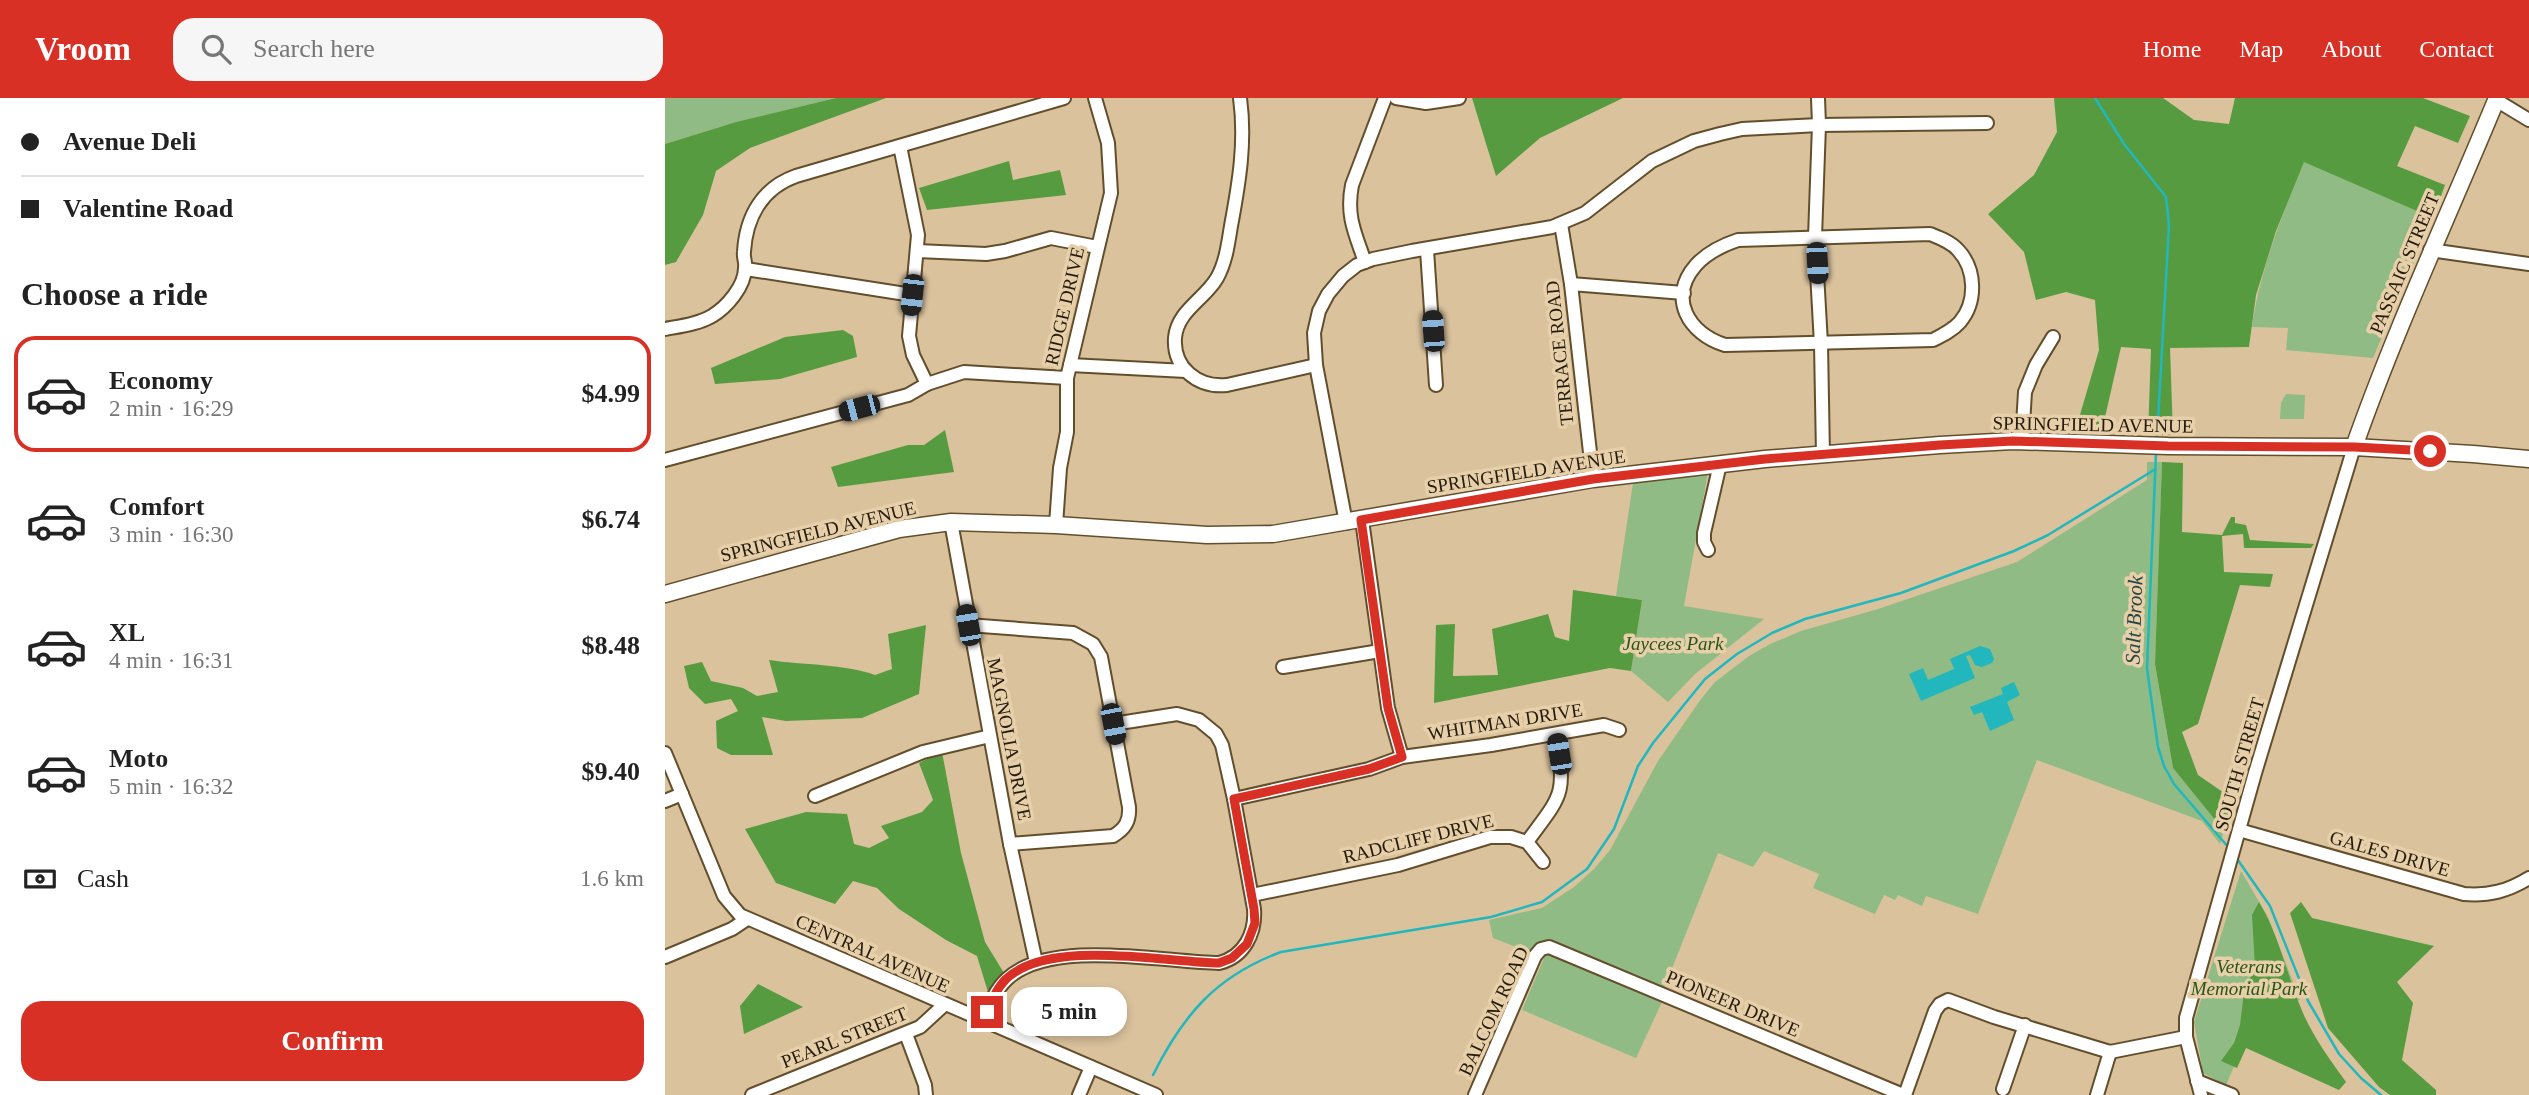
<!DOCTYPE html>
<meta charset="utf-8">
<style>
:root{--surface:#fff;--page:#f6f6f6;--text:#222;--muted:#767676;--line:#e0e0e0;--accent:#d93025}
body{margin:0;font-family:Georgia,serif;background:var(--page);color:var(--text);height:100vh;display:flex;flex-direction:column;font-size:26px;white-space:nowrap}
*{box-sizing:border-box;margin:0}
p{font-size:23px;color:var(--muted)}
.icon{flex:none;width:38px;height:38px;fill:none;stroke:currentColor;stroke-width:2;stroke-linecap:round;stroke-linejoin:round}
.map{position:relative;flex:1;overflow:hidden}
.panel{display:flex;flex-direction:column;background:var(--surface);width:665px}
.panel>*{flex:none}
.banner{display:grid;align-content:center;height:154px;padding:0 21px;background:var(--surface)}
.end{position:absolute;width:32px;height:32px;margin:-16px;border:9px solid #d93025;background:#fff;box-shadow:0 0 0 4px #fff}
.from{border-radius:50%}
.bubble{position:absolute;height:49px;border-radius:21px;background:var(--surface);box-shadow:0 4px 10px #0003;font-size:23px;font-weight:700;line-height:49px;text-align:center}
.car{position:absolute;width:21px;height:42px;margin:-21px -10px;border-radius:9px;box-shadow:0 0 5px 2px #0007;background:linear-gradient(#222 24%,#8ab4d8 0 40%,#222 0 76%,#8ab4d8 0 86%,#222 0)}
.banner b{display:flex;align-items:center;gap:24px;height:66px;font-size:26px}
.banner b+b{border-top:2px solid var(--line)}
.banner i{width:18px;height:18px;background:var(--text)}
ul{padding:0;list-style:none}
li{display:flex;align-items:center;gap:21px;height:116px;margin:0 14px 10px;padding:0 7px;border:4px solid transparent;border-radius:21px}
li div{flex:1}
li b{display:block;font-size:26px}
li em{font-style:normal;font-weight:700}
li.active{border-color:var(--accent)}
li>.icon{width:63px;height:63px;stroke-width:1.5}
h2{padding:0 21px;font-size:32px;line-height:84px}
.pay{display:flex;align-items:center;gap:18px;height:77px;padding:0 21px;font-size:26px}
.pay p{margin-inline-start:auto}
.primary-button{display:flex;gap:14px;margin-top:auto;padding:14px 21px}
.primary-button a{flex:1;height:80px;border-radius:21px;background:var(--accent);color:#fff;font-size:28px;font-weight:700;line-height:80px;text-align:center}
header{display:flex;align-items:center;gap:42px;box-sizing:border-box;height:98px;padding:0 35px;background:var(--accent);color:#fff}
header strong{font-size:33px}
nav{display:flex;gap:38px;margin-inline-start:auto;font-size:24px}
.search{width:490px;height:63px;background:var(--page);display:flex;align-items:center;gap:18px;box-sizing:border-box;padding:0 24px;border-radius:21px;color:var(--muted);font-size:26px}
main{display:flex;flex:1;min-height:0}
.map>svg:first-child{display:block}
</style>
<header>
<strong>Vroom</strong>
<div class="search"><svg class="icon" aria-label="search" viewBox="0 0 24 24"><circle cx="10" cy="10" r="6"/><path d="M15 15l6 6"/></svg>Search here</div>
<nav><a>Home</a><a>Map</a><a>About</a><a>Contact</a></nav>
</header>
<main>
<section class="panel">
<div class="banner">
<b><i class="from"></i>Avenue Deli</b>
<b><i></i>Valentine Road</b>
</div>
<h2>Choose a ride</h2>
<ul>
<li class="active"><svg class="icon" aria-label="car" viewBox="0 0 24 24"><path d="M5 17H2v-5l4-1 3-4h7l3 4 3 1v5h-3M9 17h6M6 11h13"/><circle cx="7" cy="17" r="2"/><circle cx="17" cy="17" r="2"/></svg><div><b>Economy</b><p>2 min · 16:29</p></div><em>$4.99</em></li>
<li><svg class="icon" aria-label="car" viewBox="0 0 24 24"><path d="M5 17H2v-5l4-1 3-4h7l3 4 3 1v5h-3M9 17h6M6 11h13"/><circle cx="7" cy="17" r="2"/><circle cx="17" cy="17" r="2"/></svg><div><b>Comfort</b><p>3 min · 16:30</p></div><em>$6.74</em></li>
<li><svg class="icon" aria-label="car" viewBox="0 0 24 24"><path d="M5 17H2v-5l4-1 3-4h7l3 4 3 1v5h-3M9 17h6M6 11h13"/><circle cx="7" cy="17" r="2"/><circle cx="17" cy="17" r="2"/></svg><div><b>XL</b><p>4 min · 16:31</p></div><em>$8.48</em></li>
<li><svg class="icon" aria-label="car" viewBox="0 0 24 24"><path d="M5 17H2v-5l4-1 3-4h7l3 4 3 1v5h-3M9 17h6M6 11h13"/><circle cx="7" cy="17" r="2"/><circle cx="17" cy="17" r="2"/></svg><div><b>Moto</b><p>5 min · 16:32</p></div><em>$9.40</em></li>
</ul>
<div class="pay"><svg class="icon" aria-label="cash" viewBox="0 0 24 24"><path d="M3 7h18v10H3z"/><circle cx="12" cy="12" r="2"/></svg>Cash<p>1.6 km</p></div>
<div class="primary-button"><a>Confirm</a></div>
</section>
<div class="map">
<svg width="1864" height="997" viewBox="0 0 1864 997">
<rect width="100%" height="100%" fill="#dac29d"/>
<g fill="#91bb84">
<path d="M0 0H171L71 24 0 46Z"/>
<path d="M1639 63 1768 120 1708 260 1621 252 1623 230 1587 229C1595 171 1617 118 1639 63Z"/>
<path d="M1621 296 1640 297 1639 321H1615L1616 305Z"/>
<path d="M1482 364H1497L1490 566 1508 670 1559 733 1555 746 1537 723 1372 662 1313 816 1261 798 1257 808 1233 797 1230 802 1219 797 1210 816 1148 790 1154 776 1099 753 1088 769 1053 755 1000 888 997 904 971 960 857 912 879 860 828 840 824 822 877 810 909 789 929 771 945 752 993 663 1036 601 1050 584 1084 558 1105 546 1136 533 1213 511 1352 464 1482 382Z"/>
<path d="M1043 374 1019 508 1099 521 1030 576 1003 604 966 573 977 502 951 498 968 385Z"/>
<path d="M1576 773 1603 819 1635 902 1591 918 1561 987 1538 975 1529 924Z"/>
</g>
<g fill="#579b40">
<path d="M171 0H221L85 50 51 73 38 117 11 164 0 167V46L71 24Z"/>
<path d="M807 0H958L875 40 831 78Z"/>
<path d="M1389 0H1498L1529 22 1564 26 1570 0H1758L1805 18 1793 45 1750 28 1732 68 1780 87 1768 120 1639 64 1611 133 1591 197 1584 249 1505 250 1508 337H1483L1486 251 1456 249 1438 328 1412 327 1434 252 1430 202 1401 194 1371 202 1359 154 1323 116 1369 77 1392 34Z"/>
<path d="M344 63 348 82 395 72 401 97 262 112 254 90Z"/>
<path d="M178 232 188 238 192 259 115 281 50 286 46 270 120 239Z"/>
<path d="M280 332 289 374 173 389 166 369 243 347H259Z"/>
<path d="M1497 364 1518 365 1517 434 1557 437 1566 419H1570V425L1581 427 1585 442 1649 446 1646 450H1579L1578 436 1557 438 1559 474 1608 476 1605 489 1575 487 1533 626 1517 634 1533 677 1568 701 1559 733 1508 670 1490 566Z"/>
<path d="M908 492 977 502 966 573 945 570 769 605 771 527 790 526 788 578 833 577 827 531 883 516 890 539 904 543Z"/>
<path d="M261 527 254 596 197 620 121 623 97 619 108 657H66L52 650 51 623 73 613 66 601 40 606 24 590 19 568 37 564 46 583 78 590 92 598 113 594 104 562C136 567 181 566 210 577L227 571 223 536Z"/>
<path d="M277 654 296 755 320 844 339 875 323 894 312 858 281 842 234 811 212 790 188 783 170 806 111 785 80 731 141 714 182 716 189 746 204 750 224 740 216 728 257 714 268 702 254 665Z"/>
<path d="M1594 804C1615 839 1622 879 1638 915 1649 940 1665 962 1681 984L1674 992 1581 950 1572 970 1556 963 1569 945 1575 927 1579 894 1590 869 1587 817Z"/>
<path d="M1636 804 1647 820 1769 848 1732 884 1748 905 1737 962 1771 992V997H1725L1714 989 1663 930 1625 815Z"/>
<path d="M93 886 138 909 79 936 75 908Z"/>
</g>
<g fill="#22b7bc">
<path d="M1315 548 1325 551 1329 561 1327 565 1317 569 1310 567 1305 557 1301 558 1310 580 1256 603 1244 576 1258 570 1263 582 1289 571 1285 561Z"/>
<path d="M1349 584 1355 597 1342 604 1349 622 1325 633 1317 614 1309 617 1305 609 1338 596 1336 590Z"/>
</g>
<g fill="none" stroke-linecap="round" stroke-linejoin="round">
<g stroke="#22b7bc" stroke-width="2.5">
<path d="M1430 0 1459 46 1501 99 1504 127 1492 341"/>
<path d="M1491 355 1482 570 1493 649 1499 668 1509 686 1564 750"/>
<path d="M1570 758 1605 808 1643 903 1674 956 1696 980 1716 997"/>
<path d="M488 977C518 917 551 878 616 854L826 819 877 804 922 771 949 731 973 668 988 645 1040 581 1072 556 1107 535 1140 521 1236 495 1349 453 1383 437 1489 372"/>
</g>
<defs>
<g id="minor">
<path d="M575 0C581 44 574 85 566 128 563 146 561 164 552 180 540 201 512 213 510 240 508 270 533 290 562 287L651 267"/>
<path d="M731 0 761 5 794 0"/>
<path d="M1153 0 1154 27 1150 139 1156 246 1158 357"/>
<path d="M1831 2 1864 22"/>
<path d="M235 48 253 137 244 238 248 257 262 286"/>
<path d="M896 126 906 186 928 381"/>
<path d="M1265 136C1275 140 1286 144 1293 152 1311 171 1312 204 1295 224 1288 232 1278 237 1268 242L1060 247C1024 236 1002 200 1031 167 1042 155 1058 147 1073 142Z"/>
<path d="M762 152 771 287"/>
<path d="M1765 152 1864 166"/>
<path d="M252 153 321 156 340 153 386 140 432 149"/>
<path d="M700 164C690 135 681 118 687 87L720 0"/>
<path d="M81 171 247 197"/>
<path d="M906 186 1019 195"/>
<path d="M0 231C16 228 33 226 47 218 62 209 80 188 80 170 81 164 78 159 79 154 81 119 97 90 131 78L399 0"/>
<path d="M405 267 521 273"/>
<path d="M1357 343 1360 294 1371 267 1388 239"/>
<path d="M0 362 243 297 262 286 299 274 402 280"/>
<path d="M697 422 723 610 737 659"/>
<path d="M286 424 345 746 371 864"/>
<path d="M681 425 651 267 649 235 654 213 663 196 678 178 692 167 708 161 747 153 887 129 920 115 987 63 1029 43 1055 36 1077 31 1154 27 1322 25"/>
<path d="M391 427 395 370 402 334V280L446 95 443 45 430 0"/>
<path d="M1043 452 1039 444V435L1055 366"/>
<path d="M303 527 408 535 428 546 436 559 464 709C465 723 460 731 448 738L345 746"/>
<path d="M618 569 715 553"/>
<path d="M0 655 59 798 75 817 491 997"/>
<path d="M150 698 258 654 325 638"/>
<path d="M569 701 704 671 737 659 826 647 939 627 954 632"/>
<path d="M0 703 17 696"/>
<path d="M1574 732 1799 796C1824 798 1843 793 1864 780"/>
<path d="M862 744C898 695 901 698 891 636"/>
<path d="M587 797 733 767 825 739H846L862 744 878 764"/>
<path d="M0 859 67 831 82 821"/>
<path d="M318 923C324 908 330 892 342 881 386 840 497 864 554 865 579 859 591 835 589 811L569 701 557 647 551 636 534 622 512 616 448 626"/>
<path d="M241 936 260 987 261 997"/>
<path d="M1532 983 1567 997"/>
<path d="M1338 991 1360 927"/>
<path d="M87 997 255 929 279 907"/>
<path d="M414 997 426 969"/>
<path d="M810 997 870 858 876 851 884 849 1238 997"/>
<path d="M1240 997 1270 913 1275 906 1283 902 1329 919 1445 954 1521 939"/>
<path d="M1432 997 1445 954"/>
<path d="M1536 997 1521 939V920L1590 675 1689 349"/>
</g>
<g id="major">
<path d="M1689 349C1731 230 1784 116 1832 0"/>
<path d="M0 496 234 431 286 424 391 427 542 437 608 436 928 381 1100 361 1275 347 1348 343 1503 348 1689 349 1808 356 1864 361"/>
</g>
</defs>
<use href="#minor" stroke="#634e2c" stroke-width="16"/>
<use href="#major" stroke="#634e2c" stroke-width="19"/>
<use href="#minor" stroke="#fff" stroke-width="12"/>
<use href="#major" stroke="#fff" stroke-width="16"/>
</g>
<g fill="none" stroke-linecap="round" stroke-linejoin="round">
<path stroke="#d93025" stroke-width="9" d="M322 914C327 902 332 890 341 881 385 840 498 864 554 865L567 860 582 846 590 825 589 811 569 701 704 671 737 659 723 610 696 422 928 381 1100 361 1275 347 1348 343 1503 348 1689 349 1765 353"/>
</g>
<g text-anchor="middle" stroke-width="7" stroke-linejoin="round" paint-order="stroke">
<g font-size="19" fill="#241b0c" stroke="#e7cfa9">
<text transform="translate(1739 165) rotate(-67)" y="7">PASSAIC STREET</text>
<text transform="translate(399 208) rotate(-77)" y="7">RIDGE DRIVE</text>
<text transform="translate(894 255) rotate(-96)" y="7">TERRACE ROAD</text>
<text transform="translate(1428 326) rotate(1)" y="7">SPRINGFIELD AVENUE</text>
<text transform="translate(861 373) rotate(-9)" y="7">SPRINGFIELD AVENUE</text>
<text transform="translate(153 433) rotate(-14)" y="7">SPRINGFIELD AVENUE</text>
<text transform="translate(840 623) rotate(-9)" y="7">WHITMAN DRIVE</text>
<text transform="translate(345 641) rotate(79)" y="7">MAGNOLIA DRIVE</text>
<text transform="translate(1574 666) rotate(-74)" y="7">SOUTH STREET</text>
<text transform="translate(753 740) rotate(-14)" y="7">RADCLIFF DRIVE</text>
<text transform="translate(1725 755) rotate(16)" y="7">GALES DRIVE</text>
<text transform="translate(208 855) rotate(24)" y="7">CENTRAL AVENUE</text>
<text transform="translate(1068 905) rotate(23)" y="7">PIONEER DRIVE</text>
<text transform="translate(828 913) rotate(-65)" y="7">BALCOM ROAD</text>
<text transform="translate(179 939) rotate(-22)" y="7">PEARL STREET</text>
</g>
<g font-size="19" font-style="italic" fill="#285517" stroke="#e7cfa9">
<text x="1008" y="552">Jaycees Park</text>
<text x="1584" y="875">Veterans<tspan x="1584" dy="22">Memorial Park</tspan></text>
</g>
<g font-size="21" font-style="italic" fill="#294546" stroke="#e7cfa9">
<text transform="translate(1469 522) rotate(-88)" y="7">Salt Brook</text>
</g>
</g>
</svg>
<i class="end from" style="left:1765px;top:353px"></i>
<i class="end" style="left:322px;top:914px"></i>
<div class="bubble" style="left:346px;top:889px;width:116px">5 min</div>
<i class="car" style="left:1152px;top:165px;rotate:177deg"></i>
<i class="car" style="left:247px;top:197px;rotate:186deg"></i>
<i class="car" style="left:768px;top:233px;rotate:356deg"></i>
<i class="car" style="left:194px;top:310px;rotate:255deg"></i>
<i class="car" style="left:303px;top:527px;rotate:350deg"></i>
<i class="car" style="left:448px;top:626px;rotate:169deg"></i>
<i class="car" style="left:894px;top:656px;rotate:351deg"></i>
</div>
</main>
